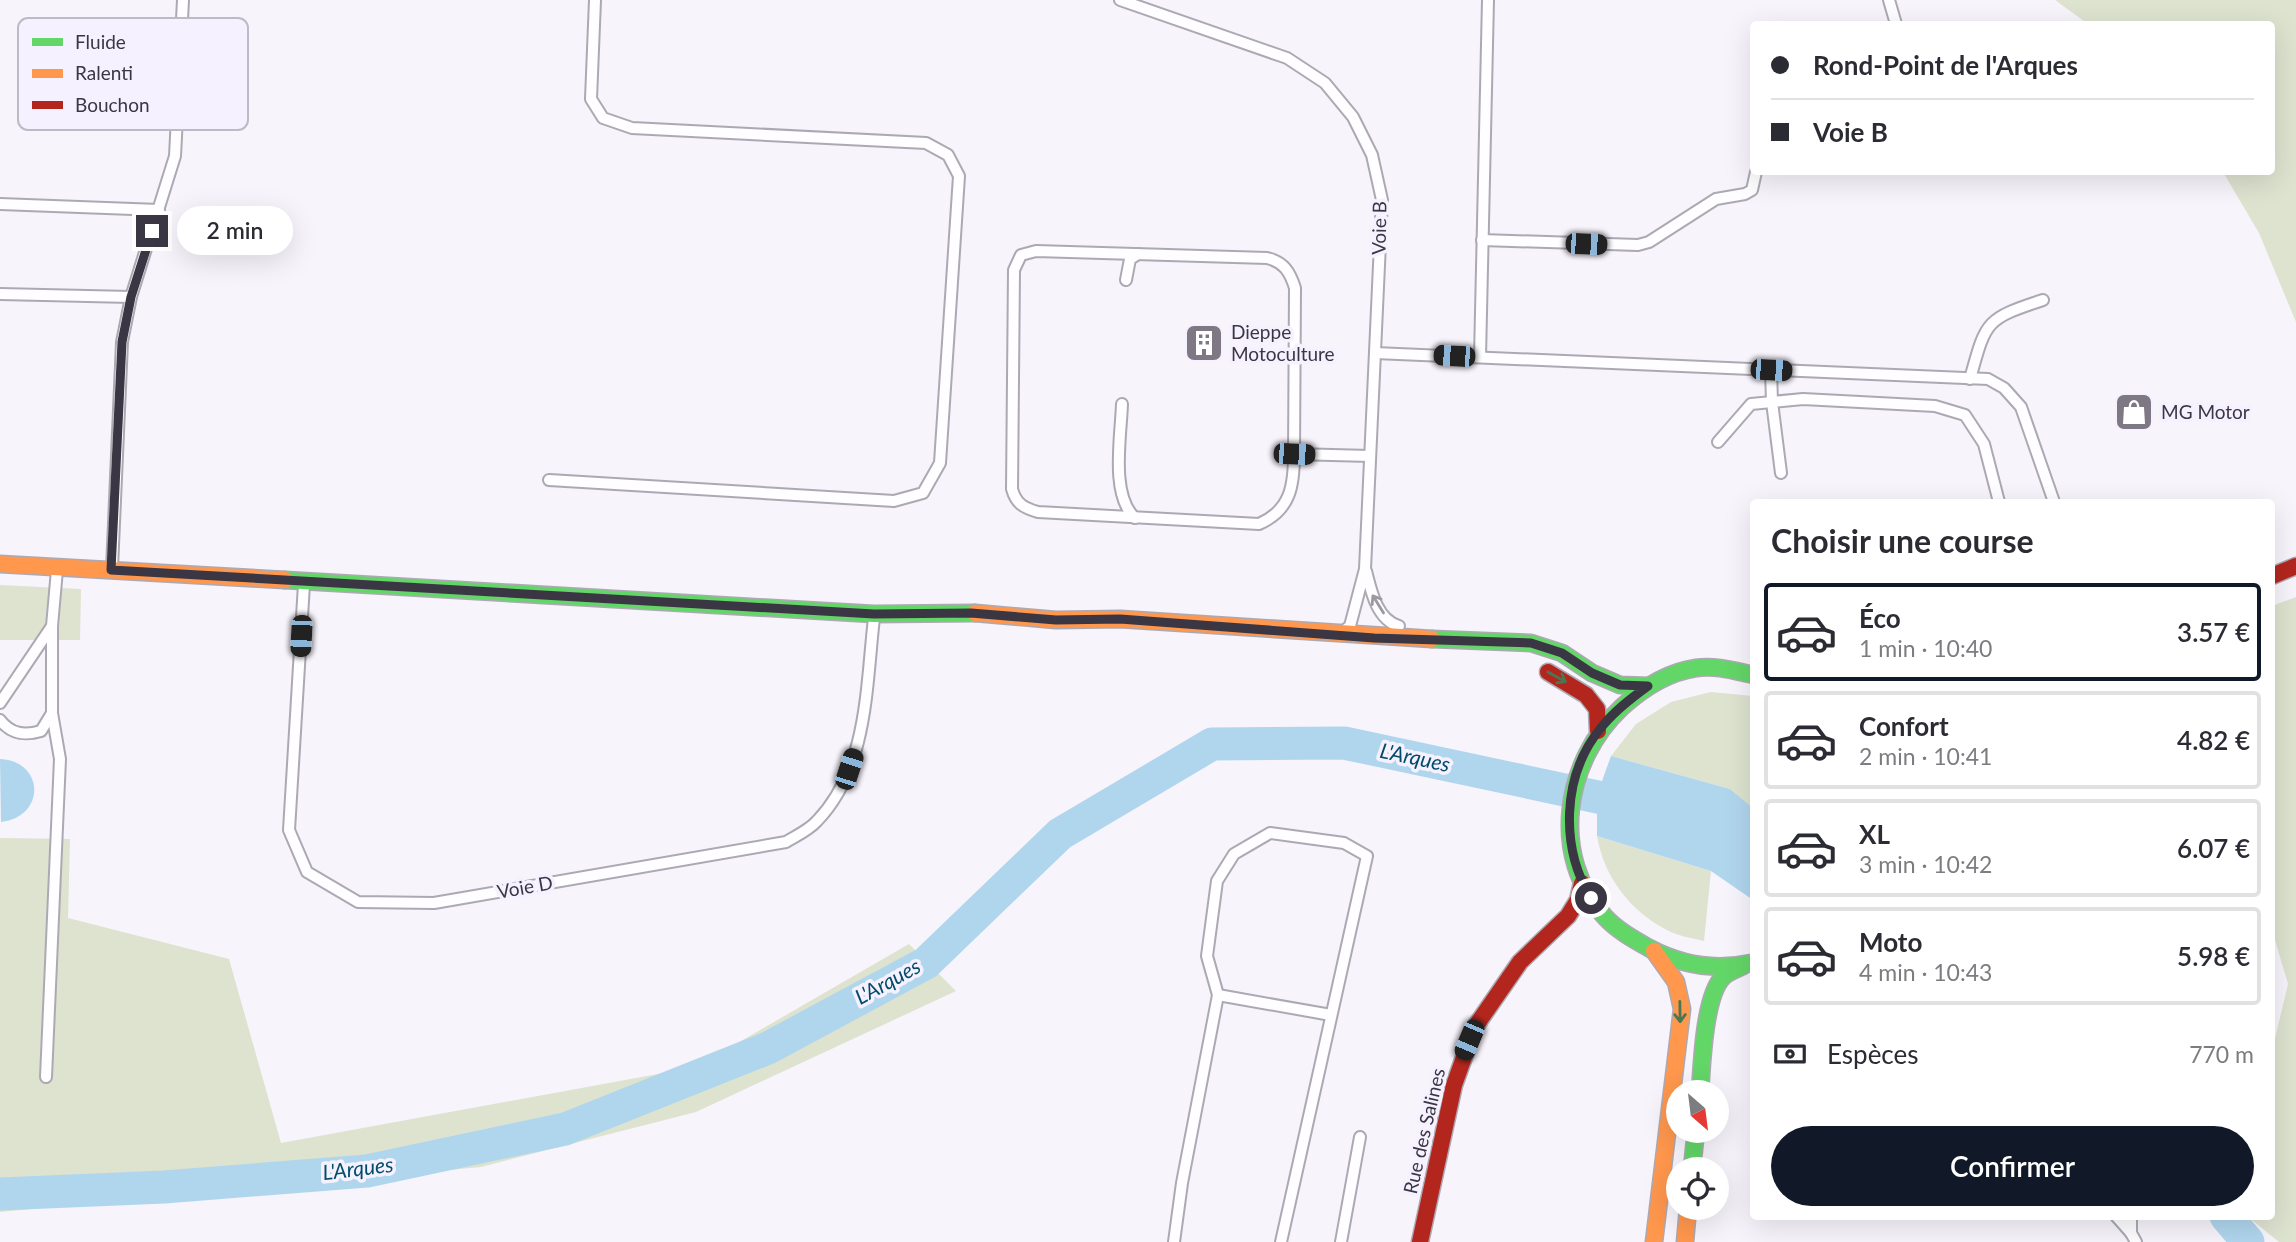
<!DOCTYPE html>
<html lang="fr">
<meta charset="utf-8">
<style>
:root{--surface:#fff;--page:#f7f7f7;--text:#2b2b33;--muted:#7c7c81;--line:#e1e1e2;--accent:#111827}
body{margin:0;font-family:Lato,sans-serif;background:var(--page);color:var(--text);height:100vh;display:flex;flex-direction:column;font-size:26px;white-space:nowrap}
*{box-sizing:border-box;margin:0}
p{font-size:23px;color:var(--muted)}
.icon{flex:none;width:38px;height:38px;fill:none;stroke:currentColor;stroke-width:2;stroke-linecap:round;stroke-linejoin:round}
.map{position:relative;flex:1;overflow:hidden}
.details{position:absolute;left:1750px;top:499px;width:525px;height:721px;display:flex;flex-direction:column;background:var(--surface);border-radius:7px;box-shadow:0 7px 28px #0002}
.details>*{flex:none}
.guide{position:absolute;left:1750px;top:21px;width:525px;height:154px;border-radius:7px;box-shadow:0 7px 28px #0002;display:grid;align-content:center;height:154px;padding:0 21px;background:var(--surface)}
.needle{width:46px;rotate:152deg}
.fabs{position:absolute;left:1666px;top:1080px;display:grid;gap:14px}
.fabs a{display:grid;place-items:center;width:63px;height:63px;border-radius:50%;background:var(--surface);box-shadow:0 7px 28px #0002;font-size:35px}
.end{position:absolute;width:32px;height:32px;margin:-16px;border:9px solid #3b3643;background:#fff;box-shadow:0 0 0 4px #fff}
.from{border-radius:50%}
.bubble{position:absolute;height:49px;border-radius:24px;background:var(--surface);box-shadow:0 7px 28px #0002;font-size:23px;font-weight:600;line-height:49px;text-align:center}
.car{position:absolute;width:21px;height:42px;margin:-21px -10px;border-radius:9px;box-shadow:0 0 5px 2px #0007;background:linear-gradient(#222 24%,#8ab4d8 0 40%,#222 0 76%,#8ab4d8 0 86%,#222 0)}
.guide b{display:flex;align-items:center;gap:24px;height:66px;font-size:26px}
.guide b+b{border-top:2px solid var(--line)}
.guide i{width:18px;height:18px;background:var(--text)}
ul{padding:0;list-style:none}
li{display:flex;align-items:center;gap:21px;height:98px;margin:0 14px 10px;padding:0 7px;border:4px solid var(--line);border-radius:7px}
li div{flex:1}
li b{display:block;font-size:26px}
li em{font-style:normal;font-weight:600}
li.on{border-color:var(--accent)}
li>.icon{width:63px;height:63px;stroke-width:1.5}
h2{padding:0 21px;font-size:32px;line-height:84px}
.pay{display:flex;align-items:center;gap:18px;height:77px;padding:0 21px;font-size:26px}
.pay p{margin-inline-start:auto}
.primary-button{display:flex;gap:14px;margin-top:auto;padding:14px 21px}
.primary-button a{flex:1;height:80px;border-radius:42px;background:var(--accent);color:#fff;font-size:28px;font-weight:600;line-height:80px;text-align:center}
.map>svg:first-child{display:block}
</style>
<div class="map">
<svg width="2296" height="1242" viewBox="0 0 2296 1242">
<rect width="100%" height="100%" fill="#f7f4fc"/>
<g fill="#dde3cf">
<path d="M2055 0H2296V322L2259 233 2223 172H2272V24H2088Z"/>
<path d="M0 585 81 589 80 640H0Z"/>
<path d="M2296 597V1242H2279L2247 1216H2272V1051L2288 984 2272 930V606Z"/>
<path d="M1711 692 1753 696V808L1730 789 1611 756 1636 724 1671 702Z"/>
<path d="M1597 836 1711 871 1704 941C1692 938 1677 936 1667 930 1630 911 1604 877 1597 836Z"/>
<path d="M0 838 70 839 68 918 229 959 281 1143 696 1067 909 944 956 991 696 1112 481 1167 0 1212Z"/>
</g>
<g fill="#b0d6ee">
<path d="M1611 756 1730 789 1753 808V900L1711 871 1597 836V795Z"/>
<path d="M0 759C45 761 46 817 1 822Z"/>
</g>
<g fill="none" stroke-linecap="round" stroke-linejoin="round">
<g stroke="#b0d6ee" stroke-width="33">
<path d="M0 1194 164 1187 367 1171 565 1129 768 1048 926 963 1060 834 1212 744 1344 743 1640 806"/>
<path d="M2226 1216 2248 1242"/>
</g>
<defs>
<g id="lane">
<path d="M1120 0 1287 58 1325 83 1353 117 1372 155 1382 200 1365 569 1350 626 1346 629"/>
<path d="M1889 0 1896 24"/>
<path d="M0 204 159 210"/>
<path d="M1482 240 1638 245 1649 242 1716 199 1745 194 1752 190 1756 172"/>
<path d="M1126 280 1130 259 1138 254"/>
<path d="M0 294 131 297"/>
<path d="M1375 353 1988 379 2004 388 2021 407 2054 502"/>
<path d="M1480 357 1488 0"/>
<path d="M1771 370 1772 402 1781 473"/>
<path d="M1970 379C1986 321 1985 319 2043 300"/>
<path d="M1122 404C1121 436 1110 495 1135 518"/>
<path d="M1718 442 1751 404 1803 399 1935 406 1965 415 1984 444 1999 502"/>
<path d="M1294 454C1294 485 1291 510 1259 524L1038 512C1024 508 1016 504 1012 489L1014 270 1021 255 1036 251 1267 258C1284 262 1290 272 1295 288L1294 454 1370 456"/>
<path d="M549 480 894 501 923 493 940 463 959 176 948 155 926 143 632 128 603 118 591 99 595 0"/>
<path d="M112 568 122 342 131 297 175 156 183 0"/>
<path d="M1366 571C1371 591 1377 620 1399 626"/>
<path d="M304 584 289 830 307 872 358 902 434 903 786 842C796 836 809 830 817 821 868 768 866 687 874 618"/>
<path d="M0 703 52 626"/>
<path d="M0 720C11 734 24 736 41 731L52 713V626L57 570"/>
<path d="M1218 995 1331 1015"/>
<path d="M46 1077 60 759 52 713"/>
<path d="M2116 1216 2131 1233"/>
<path d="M2131 1216V1233L2136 1242"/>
<path d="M1174 1242 1182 1183 1218 995 1207 956 1217 881 1234 854 1270 833 1344 843 1367 856 1281 1242"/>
<path d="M1341 1242 1360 1137"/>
</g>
<g id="fast">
<path d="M285 580 874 614 975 613"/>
<path d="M1432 639 1531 643 1562 653 1592 673 1620 685 1648 686"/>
<path d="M1751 963C1715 971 1681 965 1649 948 1633 939 1617 930 1605 917 1549 856 1564 761 1622 707 1643 688 1668 672 1696 668 1716 665 1735 671 1754 675"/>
<path d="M1700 1092C1702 1065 1704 996 1723 977 1728 972 1737 969 1743 966"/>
<path d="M1692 1169 1696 1130"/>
</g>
<g id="slow">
<path d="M0 564 285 580"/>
<path d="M975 613 1056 620 1120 619 1432 639"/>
<path d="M1654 951 1676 982 1682 1009 1654 1242"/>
<path d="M1685 1242 1688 1208"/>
</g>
<g id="jam">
<path d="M2272 576 2296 566"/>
<path d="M1548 672 1586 695 1597 709 1598 731"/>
<path d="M1420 1242 1454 1085 1475 1027 1520 962 1568 916 1578 900 1582 883"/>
</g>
</defs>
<use href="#lane" stroke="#ada9b3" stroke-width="14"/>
<use href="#fast" stroke="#ada9b3" stroke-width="19"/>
<use href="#slow" stroke="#ada9b3" stroke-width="19"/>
<use href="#jam" stroke="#ada9b3" stroke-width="19"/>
<use href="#lane" stroke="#fefdff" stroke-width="10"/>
<use href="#fast" stroke="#63d668" stroke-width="16"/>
<use href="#slow" stroke="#ff974d" stroke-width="16"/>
<use href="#jam" stroke="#b3261e" stroke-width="16"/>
</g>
<defs><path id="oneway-shaft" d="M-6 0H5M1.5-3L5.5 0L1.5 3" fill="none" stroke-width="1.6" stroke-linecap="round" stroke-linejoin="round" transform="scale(1.75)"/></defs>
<use stroke="#9c9aa1" href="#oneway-shaft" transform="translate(1378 604) rotate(-122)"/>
<g stroke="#4b7652">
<use href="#oneway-shaft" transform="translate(1557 677) rotate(29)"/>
<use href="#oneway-shaft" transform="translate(1680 1012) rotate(89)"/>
</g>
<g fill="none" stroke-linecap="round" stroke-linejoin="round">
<path stroke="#3b3643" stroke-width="9" d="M152 231 131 297 122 342 111 570 874 614 971 613 1056 620 1120 619 1374 638 1531 643 1562 653 1592 673 1620 685 1648 686C1630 699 1613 712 1600 729 1562 776 1560 847 1591 898"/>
</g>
<defs>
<symbol id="building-square" viewBox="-11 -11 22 22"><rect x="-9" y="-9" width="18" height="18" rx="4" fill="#7d7884" stroke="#f6f1ff"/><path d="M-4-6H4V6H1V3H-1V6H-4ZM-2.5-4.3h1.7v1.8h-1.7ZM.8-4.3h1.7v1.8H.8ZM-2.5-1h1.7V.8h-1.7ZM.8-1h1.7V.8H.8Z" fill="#fff"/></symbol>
<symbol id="shop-square" viewBox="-11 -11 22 22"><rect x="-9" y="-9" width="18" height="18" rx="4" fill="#7d7884" stroke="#f6f1ff"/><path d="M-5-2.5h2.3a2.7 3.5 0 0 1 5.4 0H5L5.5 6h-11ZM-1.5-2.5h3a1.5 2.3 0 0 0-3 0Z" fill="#fff"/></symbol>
</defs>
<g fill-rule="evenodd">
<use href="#building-square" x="1182" y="321" width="44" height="44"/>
<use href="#shop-square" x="2112" y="390" width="44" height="44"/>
</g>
<g text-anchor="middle" stroke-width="7" stroke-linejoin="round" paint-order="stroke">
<g font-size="19" fill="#3b3643" stroke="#f6f1ff">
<text transform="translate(1379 228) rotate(-89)" y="7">Voie B</text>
<text transform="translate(525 887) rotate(-10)" y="7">Voie D</text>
<text transform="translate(1424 1131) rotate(-77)" y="7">Rue des Salines</text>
</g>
<g font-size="19" fill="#3b3643" stroke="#f6f1ff" text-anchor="start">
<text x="1231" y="339">Dieppe<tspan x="1231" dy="22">Motoculture</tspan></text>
<text x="2161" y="419">MG Motor</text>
</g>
<g font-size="21" font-style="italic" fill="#004c6a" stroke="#f6f1ff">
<text transform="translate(1415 758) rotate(12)" y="7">L'Arques</text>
<text transform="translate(888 982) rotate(-29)" y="7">L'Arques</text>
<text transform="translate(358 1169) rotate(-7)" y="7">L'Arques</text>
</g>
</g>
<rect x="18" y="18" width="230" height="112" rx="10" fill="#f6f1ff" stroke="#beb9c7" stroke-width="2"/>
<rect x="32" y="38" width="31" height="8" fill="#63d668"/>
<rect x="32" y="69" width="31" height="9" fill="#ff974d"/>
<rect x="32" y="101" width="31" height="8" fill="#b3261e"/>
<g font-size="19" fill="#3b3643">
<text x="75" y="49">Fluide</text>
<text x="75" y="80">Ralenti</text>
<text x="75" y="112">Bouchon</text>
</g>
</svg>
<div class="fabs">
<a><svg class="needle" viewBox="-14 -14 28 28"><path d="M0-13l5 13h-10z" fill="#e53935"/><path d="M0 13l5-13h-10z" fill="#7c7c81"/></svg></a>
<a><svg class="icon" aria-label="locate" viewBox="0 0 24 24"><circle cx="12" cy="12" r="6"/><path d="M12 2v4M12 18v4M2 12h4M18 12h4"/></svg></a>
</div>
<i class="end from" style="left:1591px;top:898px"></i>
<i class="end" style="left:152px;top:231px"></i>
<div class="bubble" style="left:177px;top:206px;width:116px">2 min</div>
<i class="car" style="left:1586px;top:244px;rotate:92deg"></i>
<i class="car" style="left:1454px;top:356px;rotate:273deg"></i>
<i class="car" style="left:1771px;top:370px;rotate:93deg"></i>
<i class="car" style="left:1294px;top:454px;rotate:92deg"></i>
<i class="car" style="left:301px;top:636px;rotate:183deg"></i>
<i class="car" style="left:849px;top:769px;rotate:18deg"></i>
<i class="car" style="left:1469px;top:1040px;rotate:203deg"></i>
<div class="guide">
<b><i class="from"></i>Rond-Point de l'Arques</b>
<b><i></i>Voie B</b>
</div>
<section class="details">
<h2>Choisir une course</h2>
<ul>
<li class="on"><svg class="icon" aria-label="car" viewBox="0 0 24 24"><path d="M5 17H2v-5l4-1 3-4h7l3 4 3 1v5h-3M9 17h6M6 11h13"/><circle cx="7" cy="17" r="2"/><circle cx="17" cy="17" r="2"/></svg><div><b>Éco</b><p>1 min · 10:40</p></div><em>3.57 €</em></li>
<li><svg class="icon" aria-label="car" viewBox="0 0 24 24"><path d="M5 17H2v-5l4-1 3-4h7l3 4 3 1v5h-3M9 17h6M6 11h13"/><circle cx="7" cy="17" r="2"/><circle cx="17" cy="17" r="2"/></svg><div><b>Confort</b><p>2 min · 10:41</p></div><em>4.82 €</em></li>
<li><svg class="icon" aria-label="car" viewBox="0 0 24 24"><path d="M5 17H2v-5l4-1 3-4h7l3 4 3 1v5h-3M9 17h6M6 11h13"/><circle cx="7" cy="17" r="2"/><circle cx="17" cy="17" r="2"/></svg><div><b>XL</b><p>3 min · 10:42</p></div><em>6.07 €</em></li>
<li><svg class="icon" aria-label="car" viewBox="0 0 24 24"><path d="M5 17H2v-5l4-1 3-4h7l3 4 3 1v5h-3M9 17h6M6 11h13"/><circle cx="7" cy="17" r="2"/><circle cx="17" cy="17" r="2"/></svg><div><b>Moto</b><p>4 min · 10:43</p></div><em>5.98 €</em></li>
</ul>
<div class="pay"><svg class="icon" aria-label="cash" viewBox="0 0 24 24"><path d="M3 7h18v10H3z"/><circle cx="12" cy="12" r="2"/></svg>Espèces<p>770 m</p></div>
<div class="primary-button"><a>Confirmer</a></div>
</section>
</div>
